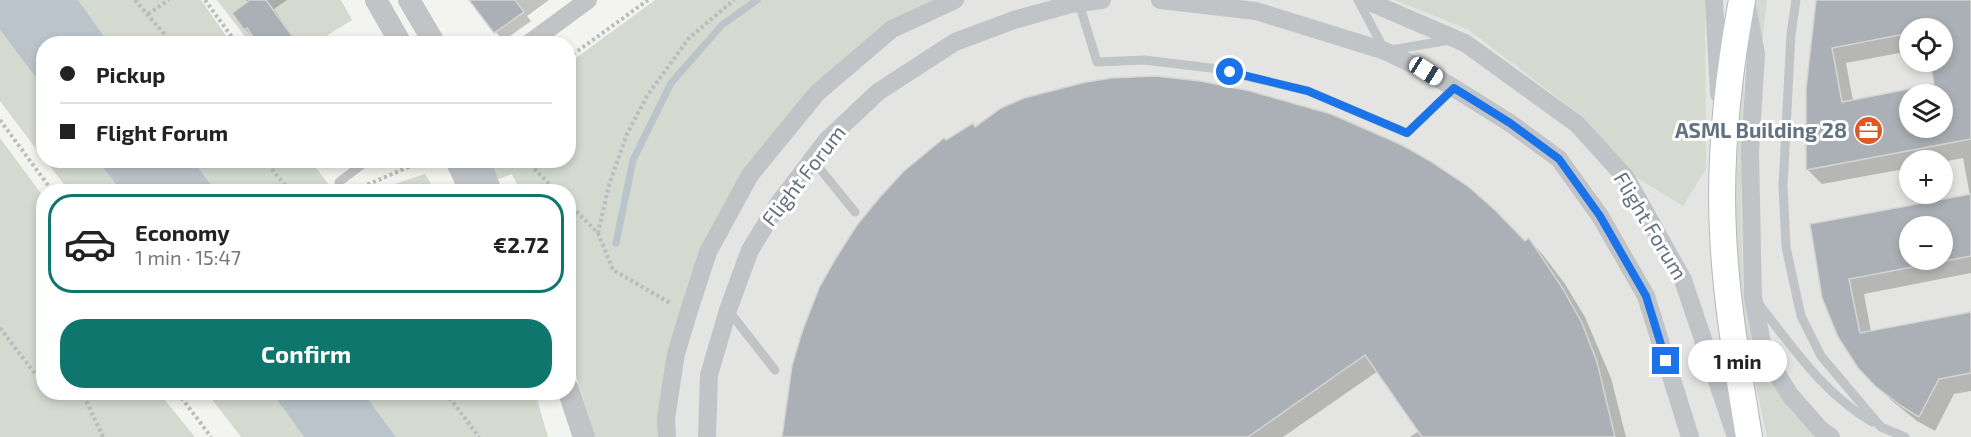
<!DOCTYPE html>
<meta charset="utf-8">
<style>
:root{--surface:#fff;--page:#f6f6f6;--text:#222;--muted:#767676;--line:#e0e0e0;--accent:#0f766e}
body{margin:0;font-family:"Exo 2",sans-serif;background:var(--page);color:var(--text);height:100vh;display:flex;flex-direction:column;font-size:22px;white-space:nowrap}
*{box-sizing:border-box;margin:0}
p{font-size:20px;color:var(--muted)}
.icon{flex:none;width:33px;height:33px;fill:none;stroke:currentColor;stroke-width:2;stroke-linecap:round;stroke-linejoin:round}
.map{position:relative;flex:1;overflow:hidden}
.side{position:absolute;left:36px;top:184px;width:540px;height:216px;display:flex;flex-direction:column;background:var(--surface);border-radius:24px;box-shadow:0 3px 9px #0003}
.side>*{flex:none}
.hud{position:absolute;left:36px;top:36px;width:540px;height:132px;border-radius:24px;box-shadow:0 3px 9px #0003;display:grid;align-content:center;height:132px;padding:0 24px;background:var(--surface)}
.tools{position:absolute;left:1899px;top:18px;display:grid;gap:12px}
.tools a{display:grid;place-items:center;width:54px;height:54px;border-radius:50%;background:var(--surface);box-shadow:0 3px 9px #0003;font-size:30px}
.end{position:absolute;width:27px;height:27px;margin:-14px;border:8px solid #1a73e8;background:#fff;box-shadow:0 0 0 3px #fff}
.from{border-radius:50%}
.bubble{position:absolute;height:42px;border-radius:21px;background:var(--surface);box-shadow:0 3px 9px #0003;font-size:20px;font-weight:700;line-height:42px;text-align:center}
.car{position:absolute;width:18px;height:36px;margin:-18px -9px;border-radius:8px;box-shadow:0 0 4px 2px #0007;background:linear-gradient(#fff 24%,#345 0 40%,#fff 0 76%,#345 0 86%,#fff 0)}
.hud b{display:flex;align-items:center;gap:21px;height:57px;font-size:22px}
.hud b+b{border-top:2px solid var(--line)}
.hud i{width:15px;height:15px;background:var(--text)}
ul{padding:10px 0 0;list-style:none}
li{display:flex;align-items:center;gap:18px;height:99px;margin:0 12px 9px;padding:0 12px;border:3px solid transparent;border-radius:24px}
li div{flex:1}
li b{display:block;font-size:22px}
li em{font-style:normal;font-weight:700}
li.active{border-color:var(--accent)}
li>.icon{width:54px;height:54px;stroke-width:1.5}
.button{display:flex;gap:12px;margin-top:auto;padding:12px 24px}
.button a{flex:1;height:69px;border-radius:24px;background:var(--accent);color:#fff;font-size:24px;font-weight:700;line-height:69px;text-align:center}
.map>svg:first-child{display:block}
</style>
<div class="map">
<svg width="1971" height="437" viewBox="0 0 1971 437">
<rect width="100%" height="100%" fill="#f3f4ef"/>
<path fill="#e4e5e3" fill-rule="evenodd" d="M897 0H1971V437H629L679 243ZM1910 28H1942V62H1910ZM1910 94H1942V128H1910ZM1910 160H1942V194H1910ZM1910 226H1942V260H1910Z"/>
<g fill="#d4dad0">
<path d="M78 0H201L231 43H109Z"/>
<path d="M217 0H341L352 20 315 43H250Z"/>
<path d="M655 0H936L811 88 701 250 659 437H595L569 353 568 192H521L512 174 494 181 489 161 568 160 569 63Z"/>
<path d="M1395 0H1705L1706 169 1683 206 1631 174 1584 118 1469 30Z"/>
<path d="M1750 0H1767L1761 52Z"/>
<path d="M0 30 43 87V158L0 101Z"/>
<path d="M1745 56 1741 204 1743 285 1750 331 1755 347 1793 413 1819 437H1767L1746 339 1740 319 1734 236 1733 137Z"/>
<path d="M0 138 43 196 44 393H159L195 437H0Z"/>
<path d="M46 161H98L122 192H70Z"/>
<path d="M194 161H311L329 185 321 192H216Z"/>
<path d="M425 174 436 192H370Z"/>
<path d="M207 393H272L304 437H241Z"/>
<path d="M364 393H535L548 437H396Z"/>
</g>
<g fill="#bac4ca">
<path d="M0 0H78L109 43 44 44 43 87 0 30Z"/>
<path d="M98 161H194L216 192H122Z"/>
<path d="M272 393H364L396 437H304Z"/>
</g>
<g fill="#0003" fill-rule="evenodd">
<path d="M246 0H287L274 9 298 44H260L245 29 248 3Z"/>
<path d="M471 0H549L527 16 531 21 503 41Z"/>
<path d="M1818 0H1971V273L1864 294 1871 332 1971 313V391L1954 394 1935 431 1917 421 1892 401 1876 385 1811 226 1970 196 1963 158 1942 162 1910 160V168L1822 184 1807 169ZM1910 28H1942V62H1931L1936 86 1853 101 1846 63 1910 51ZM1910 94H1942V128H1910ZM1910 226H1942V260H1910Z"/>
<path d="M975 128 1525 243 1529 240 1543 255 1565 284 1585 317 1611 378 1626 437H1410L1419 431 1378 371 1283 437H785L946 142Z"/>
</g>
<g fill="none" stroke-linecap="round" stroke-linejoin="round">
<path stroke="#bac4ca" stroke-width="7" d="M616 243 633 160 671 83 722 25 757 0"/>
</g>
<g fill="#aab0b5" stroke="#d4d5d2" stroke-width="1.5" fill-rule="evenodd">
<path d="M250 0H266L298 44H258L247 28 244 30 232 13Z"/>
<path d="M469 0H515L524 12 494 33Z"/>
<path d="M1816 0H1971V139L1806 170V89ZM1910 28H1942V62H1930L1934 84 1842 102 1832 48 1910 33ZM1910 94H1942V128H1910Z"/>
<path d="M1155 76 1200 81 1250 91 1331 114 1402 145 1430 161 1469 187 1496 211 1525 241 1529 238 1563 289 1582 323 1597 362 1615 437H1422L1365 355 1248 437H782L792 366 802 332 819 288 836 258 857 225 880 197 904 171 944 138 946 140 973 123 975 127 1001 108 1024 98 1086 82 1112 78Z"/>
<path d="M1971 194V256L1849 279 1860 333 1971 312V373L1939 379 1919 417 1901 406 1875 386 1858 368 1838 337 1822 298 1810 224ZM1910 226H1942V260H1910Z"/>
</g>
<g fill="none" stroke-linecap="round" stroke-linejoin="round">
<defs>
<path id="secondary" d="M1742 0C1728 76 1719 155 1723 233 1726 301 1738 369 1749 437"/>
</defs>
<use href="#secondary" stroke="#b3b7bc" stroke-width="28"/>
<g stroke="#babcbe" stroke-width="4" stroke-dasharray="3 3" stroke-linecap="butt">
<path d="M135 0 173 44"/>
<path d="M205 0 237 44"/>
<path d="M148 14 169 0"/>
<path d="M568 58 648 0"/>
<path d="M0 120 53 192"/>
<path d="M264 160 291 192"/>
<path d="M323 160 330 170"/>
<path d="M526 160 557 192"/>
<path d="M362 187 425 160"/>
<path d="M568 203 598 233 609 185 627 134 647 96 689 38 734 0"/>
<path d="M598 233 613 270 672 304"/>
<path d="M0 328 36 375 44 378"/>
<path d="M77 393 84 396 87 393"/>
<path d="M178 393 211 437"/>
<path d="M446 393 479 437"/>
<path d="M84 396 103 437"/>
</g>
<g stroke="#c1c4c7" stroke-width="9">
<path d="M1358 0 1385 51 1450 40"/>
<path d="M1796 0 1791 34 1783 186 1786 247 1801 316 1821 356 1881 427 1905 437"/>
<path d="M1079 3 1097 62 1144 60 1211 68 1308 91 1407 133 1454 88"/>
<path d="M812 159 855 212"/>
<path d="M339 182 368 160"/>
<path d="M1758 303C1794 349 1822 392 1872 422"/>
<path d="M728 310 775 370"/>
</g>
<g stroke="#c1c4c7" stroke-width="18">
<path d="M1160 0 1256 11 1385 51 1426 71 1454 88 1510 123 1559 159 1600 216 1646 296 1690 437"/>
<path d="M1365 0 1465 43 1577 124 1626 178 1683 280 1736 437"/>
<path d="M1714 0 1719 94"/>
<path d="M1746 1 1756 54 1750 152 1753 297 1764 353 1790 395 1820 429 1831 437"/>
<path d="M528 44 588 0"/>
<path d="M667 437 666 418 676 354 688 314 708 252 750 175 817 93 892 29 955 0"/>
<path d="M707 437 709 375 728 310 750 250 779 203 827 140 878 92 955 42 1014 20 1071 4 1102 0"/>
</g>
<g stroke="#c1c4c7" stroke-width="22">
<path d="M376 0 401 44"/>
<path d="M409 0 435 44"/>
<path d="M456 160 471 192"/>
<path d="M479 160 491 192"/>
<path d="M568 389 584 437"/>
</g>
<use href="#secondary" stroke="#fff" stroke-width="26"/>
</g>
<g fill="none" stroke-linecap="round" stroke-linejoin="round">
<path stroke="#1a73e8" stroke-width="8" d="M1230 72 1308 91 1407 133 1454 88 1510 123 1559 159 1600 216 1646 296 1666 361"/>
</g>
<defs>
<symbol id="office-disc" viewBox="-11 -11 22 22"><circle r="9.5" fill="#df5824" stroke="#fff"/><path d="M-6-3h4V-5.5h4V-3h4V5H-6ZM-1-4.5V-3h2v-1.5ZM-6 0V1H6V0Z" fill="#fff"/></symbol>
</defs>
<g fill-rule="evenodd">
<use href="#office-disc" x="1852" y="114" width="33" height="33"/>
</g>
<g text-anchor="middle" stroke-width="6" stroke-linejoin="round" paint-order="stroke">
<g font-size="21" font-weight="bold" fill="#637280" stroke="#fff" text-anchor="end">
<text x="1847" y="138">ASML Building 28</text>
</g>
<g font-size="21" fill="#637280" stroke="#fff">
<text transform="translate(804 176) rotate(-52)" y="7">Flight Forum</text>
<text transform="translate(1650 226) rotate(59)" y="7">Flight Forum</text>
</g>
</g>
</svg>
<div class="tools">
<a><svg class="icon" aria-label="locate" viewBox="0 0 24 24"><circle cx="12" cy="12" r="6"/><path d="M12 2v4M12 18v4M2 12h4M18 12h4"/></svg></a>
<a><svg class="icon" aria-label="layers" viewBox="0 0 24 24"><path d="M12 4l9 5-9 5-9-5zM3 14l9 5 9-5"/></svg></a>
<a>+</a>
<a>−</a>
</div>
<i class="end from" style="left:1230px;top:72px"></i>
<i class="end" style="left:1666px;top:361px"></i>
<div class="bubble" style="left:1688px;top:340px;width:99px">1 min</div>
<i class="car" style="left:1426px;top:71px;rotate:122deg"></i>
<div class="hud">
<b><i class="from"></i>Pickup</b>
<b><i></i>Flight Forum</b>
</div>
<section class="side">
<ul>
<li class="active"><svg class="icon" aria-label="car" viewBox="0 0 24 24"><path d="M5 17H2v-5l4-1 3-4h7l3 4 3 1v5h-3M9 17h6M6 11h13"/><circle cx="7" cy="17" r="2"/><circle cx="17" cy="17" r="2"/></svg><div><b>Economy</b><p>1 min · 15:47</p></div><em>€2.72</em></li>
</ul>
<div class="button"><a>Confirm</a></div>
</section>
</div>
